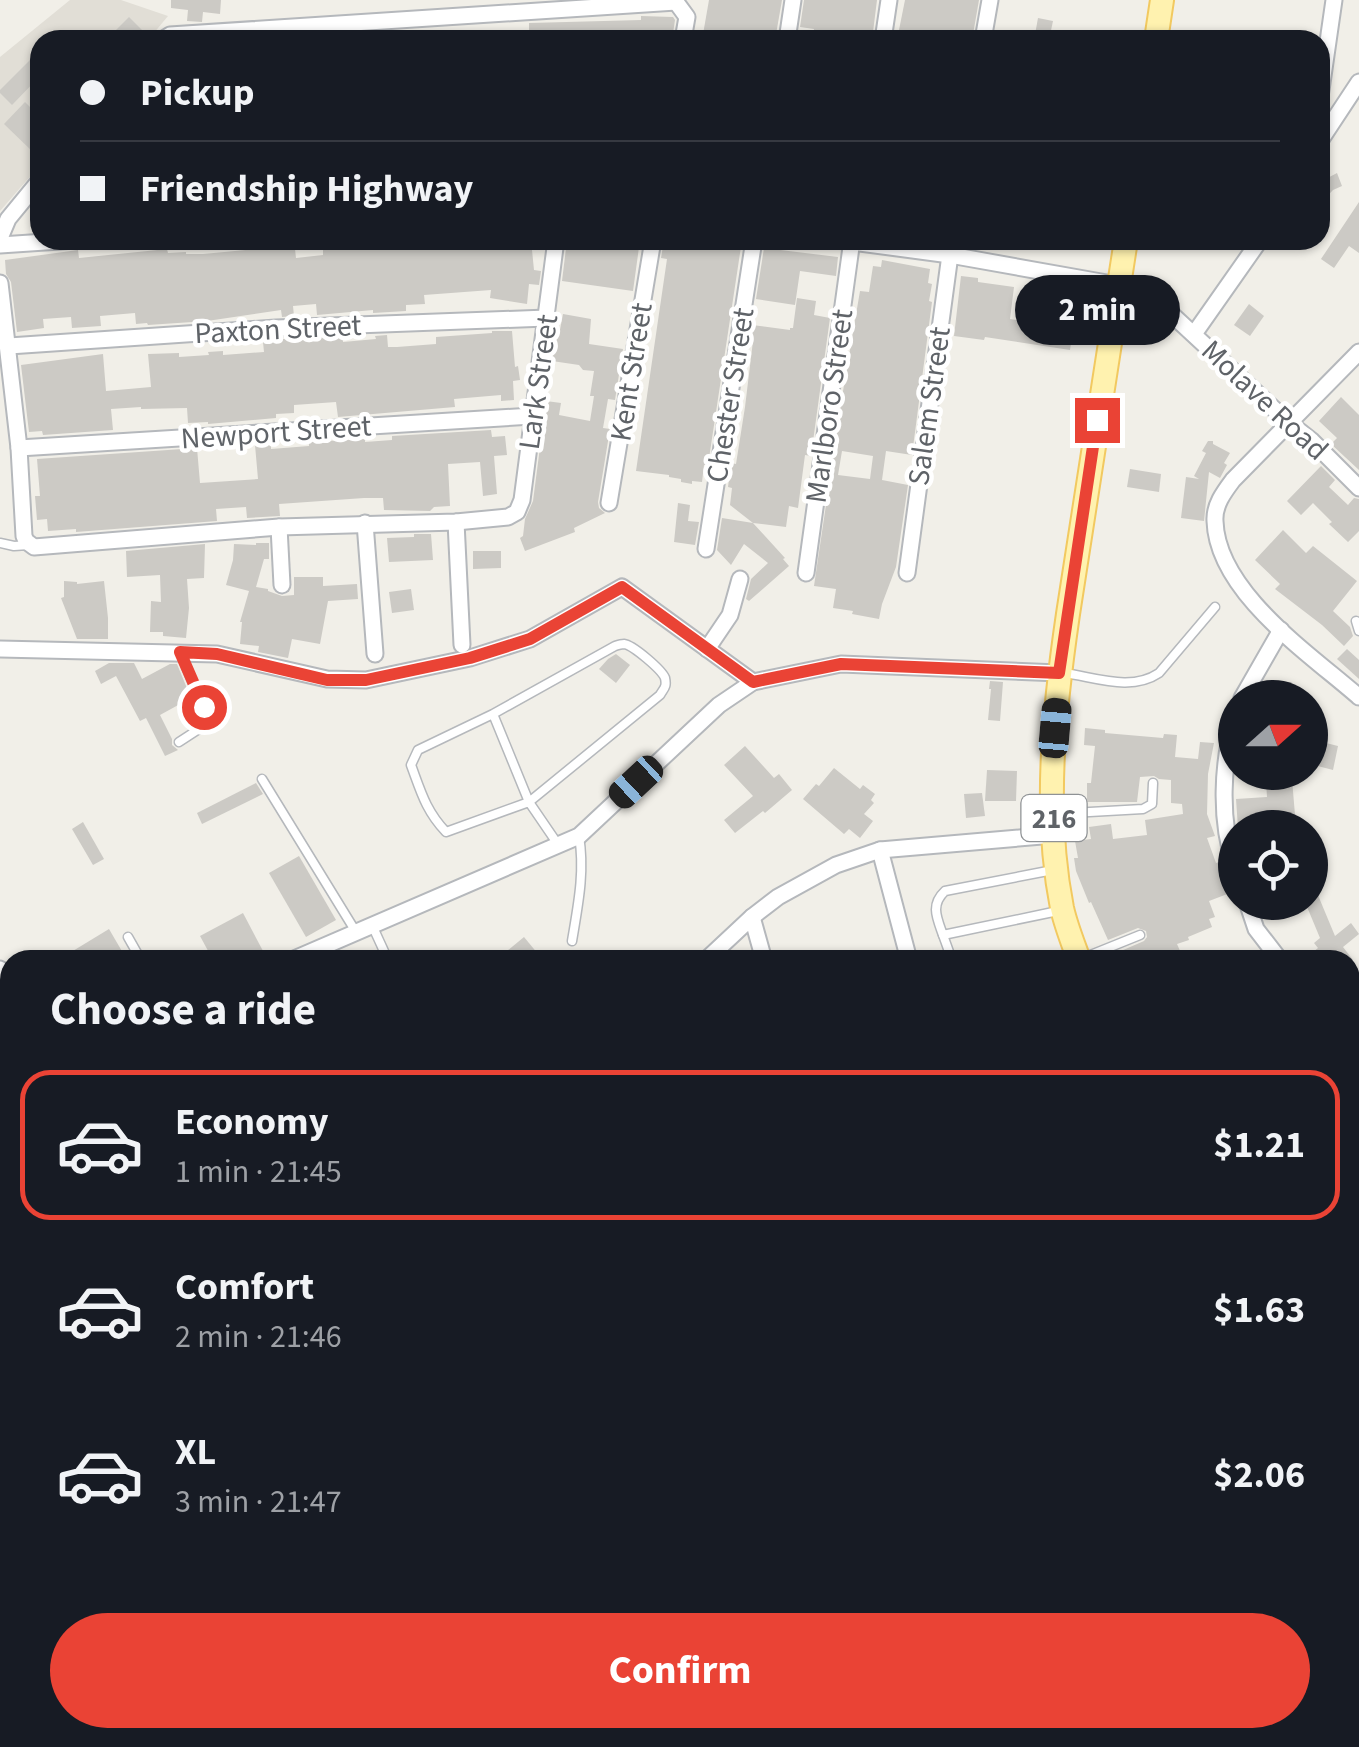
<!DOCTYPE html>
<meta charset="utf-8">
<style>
:root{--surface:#171b24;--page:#20242c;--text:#f1f3f6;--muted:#9ea1a6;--line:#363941;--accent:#ea4335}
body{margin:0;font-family:"Source Sans 3",sans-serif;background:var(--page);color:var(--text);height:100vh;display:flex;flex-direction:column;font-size:38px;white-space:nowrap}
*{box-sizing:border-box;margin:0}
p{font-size:32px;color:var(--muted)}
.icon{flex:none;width:55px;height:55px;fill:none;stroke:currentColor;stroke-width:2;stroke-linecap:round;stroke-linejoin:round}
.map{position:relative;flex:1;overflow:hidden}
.details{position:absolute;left:0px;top:950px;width:1360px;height:798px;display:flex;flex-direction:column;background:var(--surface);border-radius:30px 30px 0 0;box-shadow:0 2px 8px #0004}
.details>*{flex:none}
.top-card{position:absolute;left:30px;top:30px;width:1300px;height:220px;border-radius:30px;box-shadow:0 2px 8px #0004;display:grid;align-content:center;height:220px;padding:0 50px;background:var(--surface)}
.needle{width:65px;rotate:69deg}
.controls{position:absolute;left:1218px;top:680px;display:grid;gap:20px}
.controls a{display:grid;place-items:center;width:110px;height:110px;border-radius:50%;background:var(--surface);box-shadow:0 2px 8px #0004;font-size:50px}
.end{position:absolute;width:45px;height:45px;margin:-22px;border:12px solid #ea4335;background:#fff;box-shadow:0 0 0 5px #fff}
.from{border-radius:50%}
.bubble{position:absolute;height:70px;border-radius:35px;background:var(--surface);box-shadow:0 2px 8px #0004;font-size:32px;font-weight:700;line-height:70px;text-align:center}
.car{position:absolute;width:30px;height:60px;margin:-30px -15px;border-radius:12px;box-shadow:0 0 8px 2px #0007;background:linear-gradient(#222 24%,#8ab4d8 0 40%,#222 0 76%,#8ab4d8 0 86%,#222 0)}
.top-card b{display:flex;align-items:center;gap:35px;height:95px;font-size:38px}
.top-card b+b{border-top:2px solid var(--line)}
.top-card i{width:25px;height:25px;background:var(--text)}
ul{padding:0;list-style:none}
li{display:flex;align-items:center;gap:30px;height:150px;margin:0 20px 15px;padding:0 30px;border:5px solid transparent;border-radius:30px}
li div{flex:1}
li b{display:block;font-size:38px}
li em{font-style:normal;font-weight:700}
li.active{border-color:var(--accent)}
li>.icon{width:90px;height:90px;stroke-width:1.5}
h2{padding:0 50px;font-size:45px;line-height:120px}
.cta{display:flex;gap:20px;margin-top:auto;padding:20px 50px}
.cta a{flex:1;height:115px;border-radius:60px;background:var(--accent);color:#fff;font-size:40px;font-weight:700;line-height:115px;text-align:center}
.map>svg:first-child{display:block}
</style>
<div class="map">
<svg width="1359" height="1747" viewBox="0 0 1359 1747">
<rect width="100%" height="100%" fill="#f1efe8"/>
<g fill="#e0deda">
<path d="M1350 1178 1359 1190V1275L1350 1282Z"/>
<path d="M10 1614V1738H788L801 1747H0V1627Z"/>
</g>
<path fill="#e1ded6" d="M70 0H121L168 16 148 40H40V165L0 211V57Z"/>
<g fill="#cccac5" fill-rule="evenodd">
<path d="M171 0H221L220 14 203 12 202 22 187 21 188 10 171 8Z"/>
<path d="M709 0H782L775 40H702Z"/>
<path d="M804 0H877L872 40H812L814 29 800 27Z"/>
<path d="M905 0H979L972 40H897Z"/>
<path d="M641 16 673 17 675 20 672 40H529V23L641 20Z"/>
<path d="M129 17 146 34 140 40H106Z"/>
<path d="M1038 18 1053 21 1049 40H1034Z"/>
<path d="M40 50V76L12 105 0 93V90Z"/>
<path d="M25 102 40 117V148L34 153 4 124Z"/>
<path d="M1337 173 1342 186 1333 190 1320 204V182Z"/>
<path d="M1359 202V253L1349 246 1334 268 1321 259Z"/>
<path d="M323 240H531L534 270 541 271 539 285 529 284 527 304 490 298 491 290 424 295 425 304 406 305V311L373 313V310L317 315 316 304 293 306 294 316 282 317 281 310 207 321 148 325 147 323 136 324 135 313 100 316 101 326 72 328 71 317 43 319 44 328 17 332 11 282 6 274 5 260 78 250 79 258 167 249 168 253 186 252V254H203L276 247 277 250 295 249 296 258 323 255Z"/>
<path d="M567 240 609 245 610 240H640L633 291 562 281Z"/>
<path d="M664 240H742L708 465H704L702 482 692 481V484L681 482V479L669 477V475L636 471 667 259 661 258Z"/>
<path d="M764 248 838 257 836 276 800 271 795 305 756 299Z"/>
<path d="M882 260 930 269 928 283 932 284 929 301 932 302 912 455 886 451 882 480 908 485 896 567 882 604 879 619 852 614 853 611 833 608 836 589 814 586 842 397 860 291 869 292 873 266 881 267ZM842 451 873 456 870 479 838 475Z"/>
<path d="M961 276 978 278V282L1014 287 1010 319 1073 329 1070 350 985 337 984 340 954 336Z"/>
<path d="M797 298 816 301 814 315 830 318 811 456 805 455 798 508 789 506 786 527 753 523 730 505 732 488 728 487 731 463 736 464 745 407 753 341H750L752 325 790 330V328H793Z"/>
<path d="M1249 304 1264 316 1250 336 1234 325Z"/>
<path d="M563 314 591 319 589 344 623 349 615 400 608 399 603 428 610 429 598 502 599 508 605 513 574 528 575 532 525 551 520 538 523 536 525 519 533 501 546 401 561 403 559 415 590 421 594 396H590L594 371 583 370 579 365 552 361 556 335H559Z"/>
<path d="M492 331H512L515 367 518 366 520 380 513 381 514 400 501 401V395L454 399 455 407 338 417 336 402 294 405V413L276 414V418L208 424V422L188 423 187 408 141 409V407L111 409 113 430 43 435 42 431 29 432 21 365 103 354 106 391 151 387 148 354 179 353V357L209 355 208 352 223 351V355L264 352 263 342 283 339 343 337V342L376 339 375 336 387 335 388 347H397L436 344V337L492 333Z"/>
<path d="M1341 397 1359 415V470L1331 444 1337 438 1319 421Z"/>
<path d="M491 430 492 437 505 436 507 455 494 456 497 494 483 496 480 462 448 464 450 506 434 507 430 511 384 510 383 498H364L279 504 280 516 247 518 246 507 216 509 217 521 76 532V529L48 531 47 519 37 520 35 496H40L37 459 197 448 200 483 258 479 255 445 271 444V449L309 446V442L365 439V442L392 440V436Z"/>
<path d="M1208 441H1213V444L1230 453 1224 463 1227 465 1220 478 1209 472 1204 521 1181 518 1186 477 1199 479 1194 476 1206 453 1202 451Z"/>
<path d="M1321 466 1335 480 1329 487 1348 505 1354 498 1359 499V531L1348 542 1329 524 1332 522 1313 503 1301 515 1287 501Z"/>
<path d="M1130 469 1161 474 1159 492 1127 487Z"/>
<path d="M678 503 690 505 688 521 699 522 695 545 674 542Z"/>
<path d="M722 518 753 523 785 558 783 559 789 566 749 601 746 599 751 579 768 563 744 544 731 565 717 550Z"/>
<path d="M1283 530 1306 553 1313 546 1357 581 1333 611 1350 627 1353 636 1344 646 1322 625 1275 589 1280 584 1255 560Z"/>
<path d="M414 534H431L433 560 389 562 387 538 414 537Z"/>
<path d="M256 543H269V559H264L256 587 268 589V591L282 596 294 595V577H323V586L357 584 358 599 328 601 320 644 292 639 288 658 258 652 259 646 240 644 242 622H240L249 591 226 585 233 560 234 544 256 545Z"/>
<path d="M205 544 204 578 187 579 189 608 186 638 163 636V632H150L151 601 161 602 160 575 127 577 126 551Z"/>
<path d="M473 551H501V568L473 569Z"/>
<path d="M64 581 77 582V584L104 581 108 618V639H77L61 598 64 597Z"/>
<path d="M411 589 414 610 392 613 389 592Z"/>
<path d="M1347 649 1359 660V679L1337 659Z"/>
<path d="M616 654 630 665 616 683 599 669 608 659Z"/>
<path d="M109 663H134L142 679 170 664H177L191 698 160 715 172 739V745L178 750 165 756 146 718 140 721 116 676 101 684 95 671Z"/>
<path d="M990 681 1003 682 1000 721 988 720 991 689H989Z"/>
<path d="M1085 728 1105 730V733L1163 738 1164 734 1177 735 1175 757 1198 759 1200 742 1214 743 1208 774 1207 814 1215 836 1207 838 1216 863 1219 862 1230 893 1209 901 1215 917 1209 919 1212 927 1188 937 1189 940 1177 944 1184 960H1117L1114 954 1144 941 1147 937 1146 931 1138 928 1108 940 1091 902 1089 903 1076 871 1074 858H1078L1075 841 1091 839 1089 827 1111 824 1113 839 1147 835 1145 820 1183 814 1182 804 1171 803V780L1159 779 1154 776 1140 777 1137 802H1087V783H1091L1095 746 1084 745Z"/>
<path d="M1310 739 1338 746 1333 770 1310 764Z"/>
<path d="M745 746 774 778 779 774 792 790 765 813 763 811 735 833 724 820 753 796 724 765Z"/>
<path d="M834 768 860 789 863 785 875 794 871 800 874 803 864 814 873 821 860 838 849 829 844 834 803 799 816 784 819 786Z"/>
<path d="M987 770 1017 771 1016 801H985Z"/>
<path d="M1292 779 1295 815 1290 816 1294 828H1238L1236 799 1267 797 1266 781Z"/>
<path d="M256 783 263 794 202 824 197 813Z"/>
<path d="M982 793 985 816 966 818 964 794Z"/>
<path d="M83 822 104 859 93 865 72 829Z"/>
<path d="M299 856 336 920 306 937 269 873Z"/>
<path d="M1310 876 1335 936 1351 923 1359 934 1343 947 1353 960H1303L1318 948 1314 943 1320 938 1305 902H1310Z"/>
<path d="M243 913 263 951 246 960H213L200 936Z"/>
<path d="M109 929 123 953 112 960H58Z"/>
<path d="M524 937 543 960H496Z"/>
</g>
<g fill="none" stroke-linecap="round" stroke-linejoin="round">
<defs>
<g id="lane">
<path d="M0 543 14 546 29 545"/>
<path d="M1356 621 1359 631"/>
<path d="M1064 673C1095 677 1131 692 1159 673L1215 607"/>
<path d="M493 714 529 802 446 832C426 811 421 792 411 765L418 750 493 714 615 646C618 645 621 644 624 644 633 645 662 670 665 678 667 687 664 688 660 695L529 802 557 843"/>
<path d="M179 742 199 729 205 713 180 652"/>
<path d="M262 779 356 932"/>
<path d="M1054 814 1143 809 1152 804 1153 783"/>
<path d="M1053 870 945 891C930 905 937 918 943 935L1058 911"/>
<path d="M372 925 388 960"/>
<path d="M943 935 952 960"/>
<path d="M128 937 141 960"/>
<path d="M572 941C578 905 585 872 579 836"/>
<path d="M1083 958 1140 935"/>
<path d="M0 1197 10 1207"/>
<path d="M1350 1212 1354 1216"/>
<path d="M1350 1386 1359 1380"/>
<path d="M1350 1453 1354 1473"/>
<path d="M734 1738 748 1747"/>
<path d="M185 1747 192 1738"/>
<path d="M657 1747 664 1738"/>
</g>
<g id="street">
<path d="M676 2 687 17 683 40"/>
<path d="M162 40 170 35 676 2"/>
<path d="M787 40 793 0"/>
<path d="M883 40 889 0"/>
<path d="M983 40 990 0"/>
<path d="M1320 97 1334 0"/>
<path d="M1320 141 1359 82"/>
<path d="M0 238 8 219 40 180"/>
<path d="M837 240 950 255 1118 285 1154 298 1288 422 1312 441 1359 488"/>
<path d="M0 245 75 240"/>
<path d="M0 283 19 448 24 536 26 541 34 547 279 527 456 522 508 517 517 512 522 500 556 240"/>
<path d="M1194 334 1260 240"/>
<path d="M9 346 276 328 547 318"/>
<path d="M1359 352 1233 480C1224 492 1214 505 1215 521 1217 592 1310 654 1359 697"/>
<path d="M19 448 532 416"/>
<path d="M609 503 653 240"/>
<path d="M456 522 462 645"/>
<path d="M365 523 375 654"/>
<path d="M279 527 282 585"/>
<path d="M706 549 754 240"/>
<path d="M806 573 852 240"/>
<path d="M907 573 952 240"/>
<path d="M0 649 217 654 327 679 366 680 470 658 530 639 622 587 753 682"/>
<path d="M707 649 730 615 740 579"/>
<path d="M1242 698 1281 630"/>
<path d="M1235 717C1222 763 1219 820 1235 866"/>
<path d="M880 850 909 960"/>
<path d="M1247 902 1256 929 1280 960"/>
<path d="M752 917 764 960"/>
<path d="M292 960 579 836 719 705 753 682 841 664 1059 673"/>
<path d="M706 960 752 917 778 897 836 865 880 850 1054 835"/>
<path d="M0 969 10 985"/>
<path d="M1350 1050 1359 1061"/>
<path d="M0 1086 10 1082"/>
<path d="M1350 1609 1359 1620"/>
<path d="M1350 1640 1359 1633"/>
<path d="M907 1738 921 1747"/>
<path d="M1032 1747 1040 1738"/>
<path d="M1233 1747 1240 1738"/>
</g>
<g id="primary">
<path d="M1156 40 1162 0"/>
<path d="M1079 960C1073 943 1066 926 1062 908 1043 812 1054 710 1068 614L1126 240"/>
<path d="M1350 1332 1359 1343"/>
</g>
</defs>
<use href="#lane" stroke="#b5b8bc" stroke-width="11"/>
<use href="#street" stroke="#b5b8bc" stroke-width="19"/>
<use href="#primary" stroke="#f2c960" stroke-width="26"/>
<use href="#lane" stroke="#fff" stroke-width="8"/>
<use href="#street" stroke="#fff" stroke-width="15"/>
<use href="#primary" stroke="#fff2af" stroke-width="22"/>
</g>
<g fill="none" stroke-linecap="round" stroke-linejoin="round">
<path stroke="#ea4335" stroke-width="12" d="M204 707 180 652 217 654 327 680H366L470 658 530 639 622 587 753 682 841 664 1059 673 1097 420"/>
</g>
<g text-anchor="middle" stroke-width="9" stroke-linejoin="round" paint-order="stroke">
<rect fill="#fff" stroke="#8f9295" stroke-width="2.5" x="1021.5" y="795" width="65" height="46" rx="8"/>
<g font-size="28" font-weight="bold" fill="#5f6368">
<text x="1054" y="828">216</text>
</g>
<g font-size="30" fill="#5f6368" stroke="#fff">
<text transform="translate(278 329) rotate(-3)" y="10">Paxton Street</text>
<text transform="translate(631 372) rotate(-81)" y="10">Kent Street</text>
<text transform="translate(538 382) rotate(-82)" y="10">Lark Street</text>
<text transform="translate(730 395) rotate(-81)" y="10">Chester Street</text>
<text transform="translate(1265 400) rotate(43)" y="10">Molave Road</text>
<text transform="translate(829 406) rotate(-82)" y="10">Marlboro Street</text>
<text transform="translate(929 406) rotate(-82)" y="10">Salem Street</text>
<text transform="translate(276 432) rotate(-4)" y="10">Newport Street</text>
</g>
</g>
</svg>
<div class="controls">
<a><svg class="needle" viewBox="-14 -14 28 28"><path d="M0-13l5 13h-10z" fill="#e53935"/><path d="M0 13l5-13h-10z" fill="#9ea1a6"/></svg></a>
<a><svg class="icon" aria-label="locate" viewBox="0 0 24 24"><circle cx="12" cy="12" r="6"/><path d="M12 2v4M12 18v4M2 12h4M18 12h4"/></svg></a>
</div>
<i class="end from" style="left:204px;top:707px"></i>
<i class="end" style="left:1097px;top:420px"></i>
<div class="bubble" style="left:1015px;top:275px;width:165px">2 min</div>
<i class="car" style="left:1055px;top:728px;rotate:5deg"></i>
<i class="car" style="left:636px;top:782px;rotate:227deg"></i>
<div class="top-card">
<b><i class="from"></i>Pickup</b>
<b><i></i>Friendship Highway</b>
</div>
<section class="details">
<h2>Choose a ride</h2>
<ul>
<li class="active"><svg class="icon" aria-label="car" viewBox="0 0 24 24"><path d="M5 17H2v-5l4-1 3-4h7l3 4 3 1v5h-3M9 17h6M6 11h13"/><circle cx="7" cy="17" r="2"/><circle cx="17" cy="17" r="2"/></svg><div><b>Economy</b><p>1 min · 21:45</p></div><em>$1.21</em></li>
<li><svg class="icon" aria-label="car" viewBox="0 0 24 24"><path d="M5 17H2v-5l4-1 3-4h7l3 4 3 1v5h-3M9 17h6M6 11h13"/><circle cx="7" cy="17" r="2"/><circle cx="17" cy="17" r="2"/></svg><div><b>Comfort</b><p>2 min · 21:46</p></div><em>$1.63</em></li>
<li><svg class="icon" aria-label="car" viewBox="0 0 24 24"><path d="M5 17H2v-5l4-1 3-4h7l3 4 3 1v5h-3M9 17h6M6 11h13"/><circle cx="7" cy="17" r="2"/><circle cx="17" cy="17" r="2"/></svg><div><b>XL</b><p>3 min · 21:47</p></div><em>$2.06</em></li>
</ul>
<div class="cta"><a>Confirm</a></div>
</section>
</div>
